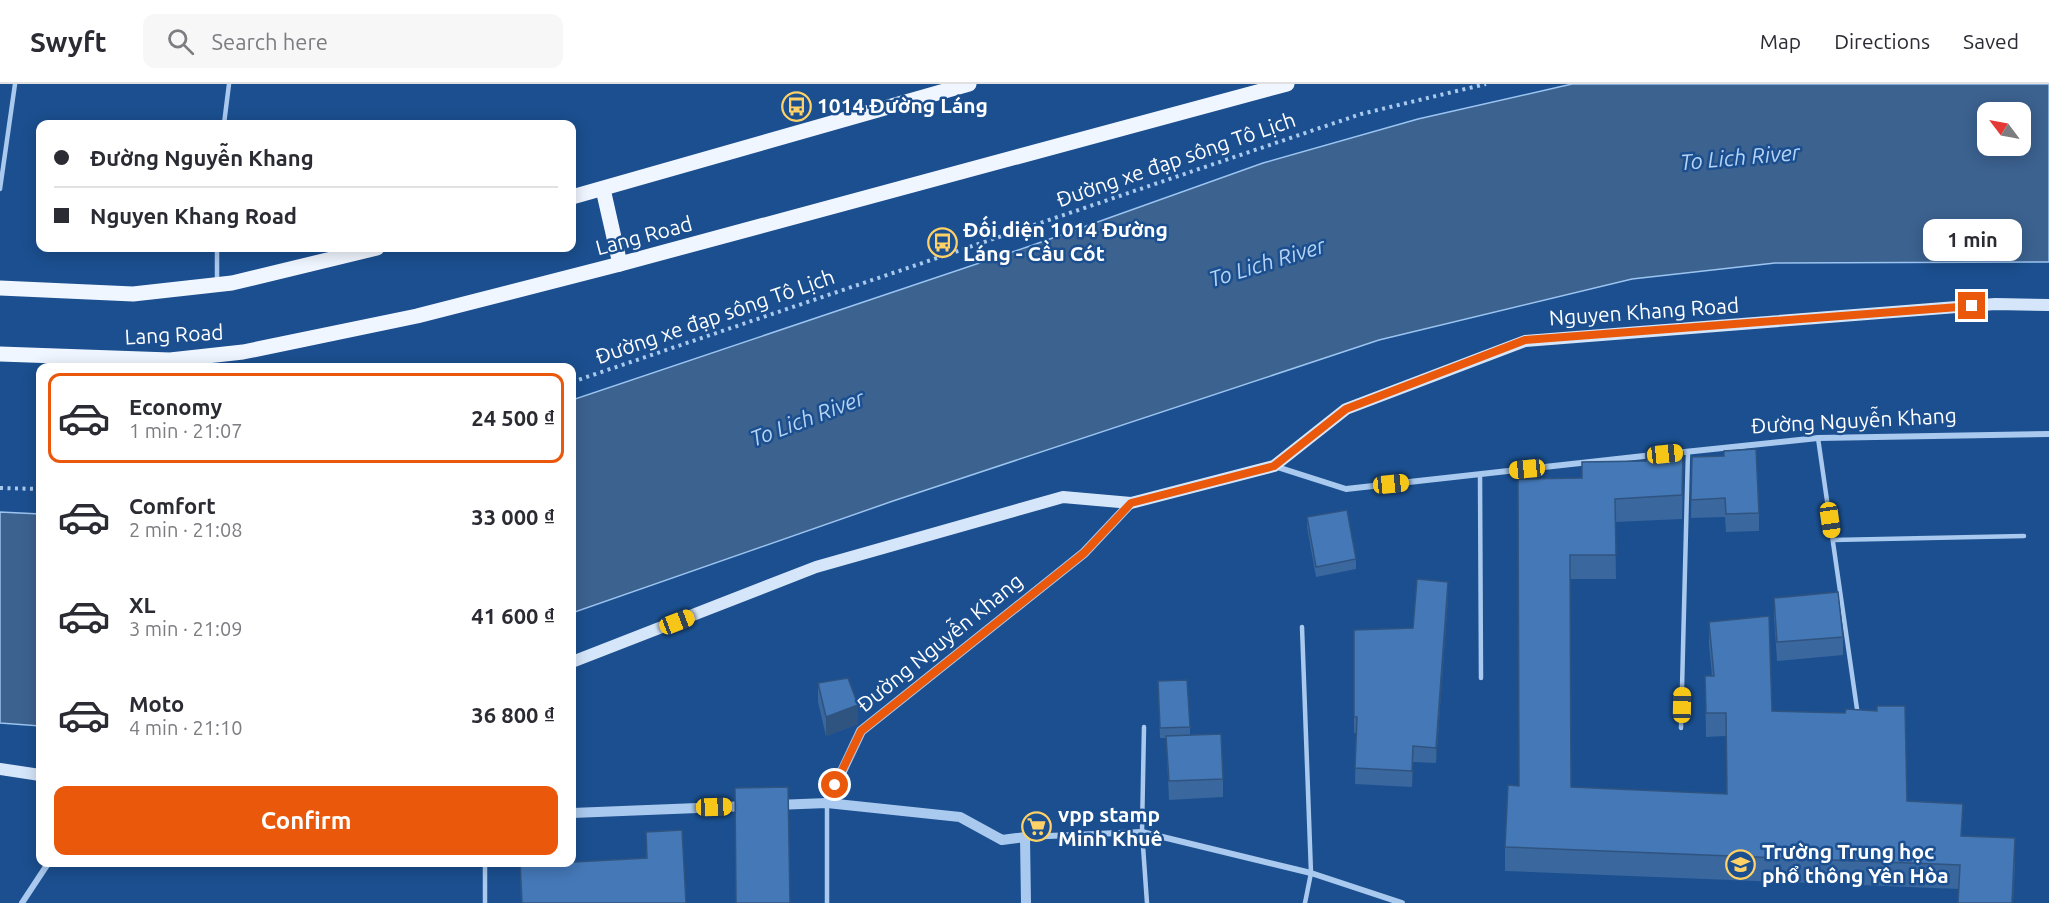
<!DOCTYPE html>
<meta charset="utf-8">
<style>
:root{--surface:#fff;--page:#f7f7f7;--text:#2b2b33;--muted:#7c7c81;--line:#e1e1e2;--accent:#ea580c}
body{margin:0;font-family:Ubuntu,sans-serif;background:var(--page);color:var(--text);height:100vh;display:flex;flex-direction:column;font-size:22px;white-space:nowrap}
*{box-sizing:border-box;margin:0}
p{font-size:20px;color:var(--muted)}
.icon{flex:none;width:33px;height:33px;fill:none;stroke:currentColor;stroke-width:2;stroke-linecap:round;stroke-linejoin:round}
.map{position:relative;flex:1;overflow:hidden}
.panel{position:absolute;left:36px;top:279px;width:540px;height:504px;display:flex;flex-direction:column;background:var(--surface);border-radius:12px;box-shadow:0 3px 15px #0003}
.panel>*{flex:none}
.hud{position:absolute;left:36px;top:36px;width:540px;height:132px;border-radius:12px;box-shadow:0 3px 15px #0003;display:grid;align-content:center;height:132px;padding:0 18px;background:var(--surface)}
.needle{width:39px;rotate:302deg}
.buttons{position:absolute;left:1977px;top:18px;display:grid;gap:12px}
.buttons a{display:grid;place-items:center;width:54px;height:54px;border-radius:12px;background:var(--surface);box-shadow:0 3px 15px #0003;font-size:30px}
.end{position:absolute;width:27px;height:27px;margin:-14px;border:8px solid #ea580c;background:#fff;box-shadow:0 0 0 3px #fff}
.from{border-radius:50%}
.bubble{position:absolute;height:42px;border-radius:12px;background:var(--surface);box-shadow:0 3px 15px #0003;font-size:20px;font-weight:600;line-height:42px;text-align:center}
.car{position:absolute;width:18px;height:36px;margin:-18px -9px;border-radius:8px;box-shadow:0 0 4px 2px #0007;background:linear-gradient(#f5c518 24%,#345 0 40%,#f5c518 0 76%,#345 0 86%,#f5c518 0)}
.hud b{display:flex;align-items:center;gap:21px;height:57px;font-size:22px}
.hud b+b{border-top:2px solid var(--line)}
.hud i{width:15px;height:15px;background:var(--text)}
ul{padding:10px 0 0;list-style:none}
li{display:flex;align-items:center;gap:18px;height:90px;margin:0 12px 9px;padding:0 6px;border:3px solid transparent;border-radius:12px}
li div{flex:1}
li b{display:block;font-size:22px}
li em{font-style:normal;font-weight:600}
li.on{border-color:var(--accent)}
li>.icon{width:54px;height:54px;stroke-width:1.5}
.button{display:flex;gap:12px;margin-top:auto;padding:12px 18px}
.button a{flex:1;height:69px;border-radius:12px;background:var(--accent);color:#fff;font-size:24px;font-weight:600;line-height:69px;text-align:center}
header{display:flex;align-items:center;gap:36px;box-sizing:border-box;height:84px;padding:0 30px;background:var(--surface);border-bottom:2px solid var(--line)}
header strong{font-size:28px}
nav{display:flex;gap:33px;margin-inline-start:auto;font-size:21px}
.search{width:420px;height:54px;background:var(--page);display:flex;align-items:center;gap:15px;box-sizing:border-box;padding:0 21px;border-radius:12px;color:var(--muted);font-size:22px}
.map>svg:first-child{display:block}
</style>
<header>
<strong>Swyft</strong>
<div class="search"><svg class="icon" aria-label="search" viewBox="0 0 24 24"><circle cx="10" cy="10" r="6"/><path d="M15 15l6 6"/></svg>Search here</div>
<nav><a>Map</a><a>Directions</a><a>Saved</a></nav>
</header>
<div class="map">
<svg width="2049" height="819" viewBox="0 0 2049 819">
<rect width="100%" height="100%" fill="#1b4f8f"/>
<g fill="#3c6290" stroke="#9cc4f0" stroke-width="1.5" fill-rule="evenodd">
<path d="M1572 0H2049V178L1775 179 1632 195 1379 256 893 417 572 529V316L1033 161 1263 79 1418 35ZM1988 28H2020V62H1988Z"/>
<path d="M0 428 40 430V642L0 639Z"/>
</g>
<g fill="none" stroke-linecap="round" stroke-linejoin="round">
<g stroke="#a9c9ee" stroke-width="4" stroke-dasharray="3 4.5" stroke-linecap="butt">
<path d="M572 298 1361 30 1486 0"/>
<path d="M0 404 40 405"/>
</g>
<g stroke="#a9c9ee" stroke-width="4.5">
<path d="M224 40 229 0"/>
<path d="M0 105 15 0"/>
<path d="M217 197V164"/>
<path d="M1818 354 1858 632"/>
<path d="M1480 390 1481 594"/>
<path d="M1833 456 2024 452"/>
<path d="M1302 543 1311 789 1305 819"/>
<path d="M1144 643 1142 748 1147 819"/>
<path d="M1681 644 1688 367"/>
<path d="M827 719V819"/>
<path d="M485 778V819"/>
</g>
<g stroke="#a9c9ee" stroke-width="6">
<path d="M1675 369 1818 354 2049 350"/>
<path d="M1274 382 1346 405 1653 371"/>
<path d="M1025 753 1142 748 1311 789 1402 819"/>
<path d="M22 819 49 778"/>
</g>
<g stroke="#a9c9ee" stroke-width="10">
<path d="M827 719 861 647 1084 469 1131 419"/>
<path d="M776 721 827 719 960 733 1002 756 1025 753 1026 819"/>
<path d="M572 729 748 722"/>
</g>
<g stroke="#d6e6fa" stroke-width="12">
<path d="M572 578 816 483 1063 413 1131 419 1274 382 1346 325 1525 257 1995 220 2049 221"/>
<path d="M0 685 40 691"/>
</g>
<g stroke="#f0f6ff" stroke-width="15">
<path d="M603 105 620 180"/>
<path d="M572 113 969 0"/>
<path d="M0 204 133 210 232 199 377 164"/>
<path d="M0 270 170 276 243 268 417 232 620 180 1287 0"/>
</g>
</g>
<g fill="#3a679d">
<path d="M1692 373 1759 429V447L1726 448 1725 433 1691 434Z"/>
<path d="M1683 391 1682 435 1615 438 1616 495H1570L1571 703 1727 710 1726 652 1706 653 1705 592H1712L1709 561V538L1772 627 1907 717 1962 752 2015 778 2013 819H1958L1959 805 1505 787V763L1519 702 1582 394Z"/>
<path d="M1307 433 1356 475V485L1316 493 1307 443Z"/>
<path d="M1448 513 1436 679 1413 678 1412 703 1355 700 1356 649H1354V546L1413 544Z"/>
<path d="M1774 514 1843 553V571L1777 577 1774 532Z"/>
<path d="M818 599 858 640 826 652 818 618Z"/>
<path d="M1158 607 1190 643V651L1223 695V713L1169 716 1166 654H1160Z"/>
<path d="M646 748 686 819H521L520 778 557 779 646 774Z"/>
</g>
<g fill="#305480">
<path d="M1448 498V513L1436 679V664Z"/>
<path d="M858 621V640L826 652V633Z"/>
<path d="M1413 662V678L1412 703V687Z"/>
<path d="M2015 754 2013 819H2012Z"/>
</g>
<g fill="#4478b7" stroke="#305480" stroke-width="1.5">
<path d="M1756 365 1759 429 1726 430 1725 414 1691 416 1692 373 1724 372V367Z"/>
<path d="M1683 368 1682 411 1615 415 1616 471H1570L1571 703 1727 710 1726 629H1706L1705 592H1714L1709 538 1769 532 1772 627 1845 629 1846 625 1877 627V622H1905L1907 717 1963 720 1961 752 2015 754 2012 819H1958L1960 781 1505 763 1508 701 1519 702 1518 395 1582 394V378L1646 377V369Z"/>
<path d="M1347 426 1356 475 1316 483 1307 433Z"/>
<path d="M1417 495 1448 498 1436 664 1413 662 1412 687 1355 684 1357 633H1354V546L1413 544Z"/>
<path d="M1838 508 1843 553 1777 558 1774 514Z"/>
<path d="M848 594 858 621 826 633 818 599Z"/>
<path d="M1187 596 1190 643 1160 644 1158 597Z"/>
<path d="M1221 650 1223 695 1169 697 1166 652Z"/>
<path d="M788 703 790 819H736L735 704Z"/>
<path d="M682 746 686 819H522L520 778H557V779L647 774 646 748Z"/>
</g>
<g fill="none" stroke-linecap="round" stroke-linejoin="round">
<path stroke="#ea580c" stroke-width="8" d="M835 701 861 647 1084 469 1131 419 1274 382 1346 325 1525 256 1972 222"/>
</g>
<defs>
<symbol id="bus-ring" viewBox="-11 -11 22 22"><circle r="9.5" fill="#1b4f8f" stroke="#ffd166" stroke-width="1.5"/><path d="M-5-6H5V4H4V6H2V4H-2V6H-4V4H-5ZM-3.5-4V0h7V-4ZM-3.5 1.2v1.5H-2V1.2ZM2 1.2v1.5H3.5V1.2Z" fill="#ffd166"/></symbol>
<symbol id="supermarket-ring" viewBox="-11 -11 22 22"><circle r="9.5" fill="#1b4f8f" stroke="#ffd166" stroke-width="1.5"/><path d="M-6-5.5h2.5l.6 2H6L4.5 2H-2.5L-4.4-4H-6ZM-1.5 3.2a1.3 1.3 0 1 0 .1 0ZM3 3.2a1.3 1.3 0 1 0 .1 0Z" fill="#ffd166"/></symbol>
<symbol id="school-ring" viewBox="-11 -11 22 22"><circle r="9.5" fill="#1b4f8f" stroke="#ffd166" stroke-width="1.5"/><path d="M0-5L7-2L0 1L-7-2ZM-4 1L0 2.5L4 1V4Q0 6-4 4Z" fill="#ffd166"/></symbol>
</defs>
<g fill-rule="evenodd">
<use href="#bus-ring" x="780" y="6" width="33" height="33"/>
<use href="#bus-ring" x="926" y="142" width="33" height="33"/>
<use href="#supermarket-ring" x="1020" y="726" width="33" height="33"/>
<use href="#school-ring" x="1724" y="764" width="33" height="33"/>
</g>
<g text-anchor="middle" stroke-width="5" stroke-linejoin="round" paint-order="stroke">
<g font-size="21" font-weight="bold" fill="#fff" stroke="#1b4f8f" text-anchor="start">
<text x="817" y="29">1014 Đường Láng</text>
<text x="963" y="153">Đối diện 1014 Đường<tspan x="963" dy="24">Láng - Cầu Cót</tspan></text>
<text x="1058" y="738">vpp stamp<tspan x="1058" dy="24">Minh Khuê</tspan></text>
<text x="1762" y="775">Trường Trung học<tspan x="1762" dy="24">phổ thông Yên Hòa</tspan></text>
</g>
<g font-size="21" fill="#fff" stroke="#1b4f8f">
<text transform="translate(1176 76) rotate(-19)" y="7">Đường xe đạp sông Tô Lịch</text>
<text transform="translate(644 152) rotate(-15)" y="7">Lang Road</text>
<text transform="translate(1644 228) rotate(-4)" y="7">Nguyen Khang Road</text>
<text transform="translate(715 233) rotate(-19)" y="7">Đường xe đạp sông Tô Lịch</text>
<text transform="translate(174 251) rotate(-3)" y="7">Lang Road</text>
<text transform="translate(1854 337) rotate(-3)" y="7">Đường Nguyễn Khang</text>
<text transform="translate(940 559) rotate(-39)" y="7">Đường Nguyễn Khang</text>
</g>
<g font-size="22" font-style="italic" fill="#b5d3f5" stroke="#1b4f8f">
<text transform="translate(1740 73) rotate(-5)" y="8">To Lich River</text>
<text transform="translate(1267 178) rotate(-17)" y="8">To Lich River</text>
<text transform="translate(807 334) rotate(-21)" y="8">To Lich River</text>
</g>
</g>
</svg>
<div class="buttons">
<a><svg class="needle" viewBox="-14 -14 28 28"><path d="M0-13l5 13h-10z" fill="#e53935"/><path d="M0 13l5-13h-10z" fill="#7c7c81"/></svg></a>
</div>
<i class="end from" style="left:835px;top:701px"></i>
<i class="end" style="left:1972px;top:222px"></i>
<div class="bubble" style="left:1923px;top:135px;width:99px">1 min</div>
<i class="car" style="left:1665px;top:370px;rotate:84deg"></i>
<i class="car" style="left:1527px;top:385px;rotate:264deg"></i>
<i class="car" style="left:1391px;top:400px;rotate:84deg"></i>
<i class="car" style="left:1830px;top:436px;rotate:172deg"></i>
<i class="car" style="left:677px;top:538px;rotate:69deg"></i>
<i class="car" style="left:1682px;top:621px;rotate:1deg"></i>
<i class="car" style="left:714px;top:723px;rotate:88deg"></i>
<div class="hud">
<b><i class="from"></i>Đường Nguyễn Khang</b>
<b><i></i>Nguyen Khang Road</b>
</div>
<section class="panel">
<ul>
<li class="on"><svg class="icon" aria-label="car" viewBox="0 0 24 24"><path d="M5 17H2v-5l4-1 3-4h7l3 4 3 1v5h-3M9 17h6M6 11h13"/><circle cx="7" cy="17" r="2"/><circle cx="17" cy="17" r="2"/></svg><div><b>Economy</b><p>1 min · 21:07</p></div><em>24 500 ₫</em></li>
<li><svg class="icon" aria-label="car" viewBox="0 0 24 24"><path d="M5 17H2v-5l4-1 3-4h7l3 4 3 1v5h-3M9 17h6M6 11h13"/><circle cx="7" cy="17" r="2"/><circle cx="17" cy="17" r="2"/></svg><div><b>Comfort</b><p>2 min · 21:08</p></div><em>33 000 ₫</em></li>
<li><svg class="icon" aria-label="car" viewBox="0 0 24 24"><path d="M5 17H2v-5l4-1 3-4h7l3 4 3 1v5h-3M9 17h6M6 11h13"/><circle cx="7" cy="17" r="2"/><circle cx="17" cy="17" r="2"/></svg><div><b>XL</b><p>3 min · 21:09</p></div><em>41 600 ₫</em></li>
<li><svg class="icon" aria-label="car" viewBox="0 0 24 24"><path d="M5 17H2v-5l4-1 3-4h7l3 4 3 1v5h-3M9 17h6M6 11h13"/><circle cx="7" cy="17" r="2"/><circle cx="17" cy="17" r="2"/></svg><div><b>Moto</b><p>4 min · 21:10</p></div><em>36 800 ₫</em></li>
</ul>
<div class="button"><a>Confirm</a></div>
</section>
</div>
